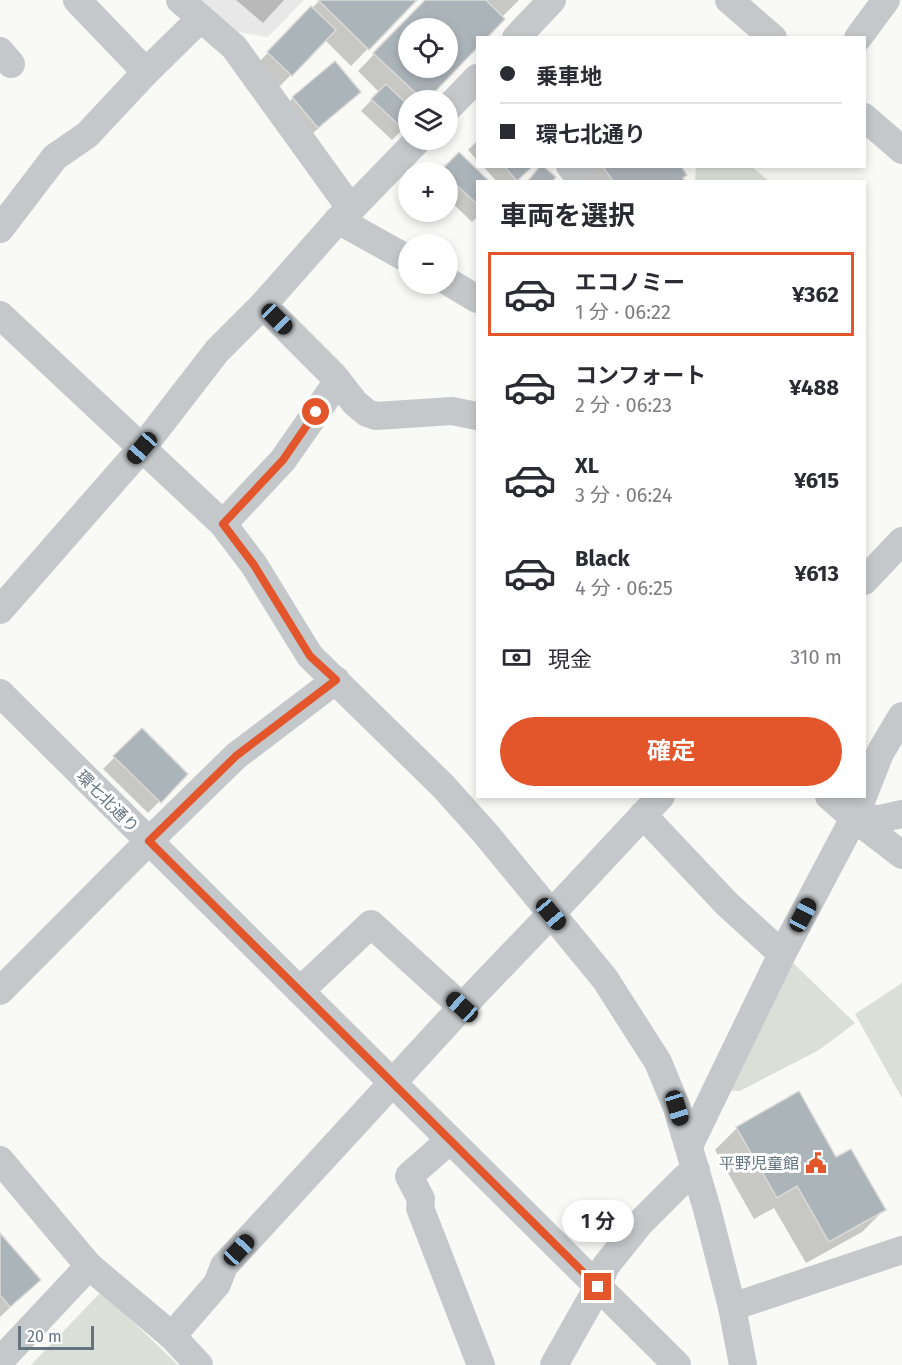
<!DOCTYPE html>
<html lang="ja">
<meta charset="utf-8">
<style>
:root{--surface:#fff;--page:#f7f7f7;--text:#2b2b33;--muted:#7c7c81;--line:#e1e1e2;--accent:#e3562c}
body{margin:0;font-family:"Fira Sans","Noto Sans JP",sans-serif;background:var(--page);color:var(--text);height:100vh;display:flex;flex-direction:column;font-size:22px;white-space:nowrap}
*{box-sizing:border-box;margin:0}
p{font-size:20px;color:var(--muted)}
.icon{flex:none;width:33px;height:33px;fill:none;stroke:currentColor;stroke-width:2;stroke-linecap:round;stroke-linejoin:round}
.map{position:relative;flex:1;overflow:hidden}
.side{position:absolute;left:476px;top:180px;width:390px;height:618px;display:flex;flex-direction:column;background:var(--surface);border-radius:0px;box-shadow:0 3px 9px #0003}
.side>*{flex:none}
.guide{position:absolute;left:476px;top:36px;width:390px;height:132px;border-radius:0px;box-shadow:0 3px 9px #0003;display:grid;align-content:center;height:132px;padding:0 24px;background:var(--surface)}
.buttons{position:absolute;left:398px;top:18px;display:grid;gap:12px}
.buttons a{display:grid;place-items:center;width:60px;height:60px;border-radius:50%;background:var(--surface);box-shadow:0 3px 9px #0003;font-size:30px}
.scale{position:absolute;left:18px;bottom:15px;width:76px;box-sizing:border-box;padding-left:6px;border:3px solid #647481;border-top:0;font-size:16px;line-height:21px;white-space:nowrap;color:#647481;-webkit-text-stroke:4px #fff;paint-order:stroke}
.end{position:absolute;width:27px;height:27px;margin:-14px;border:8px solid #e3562c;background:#fff;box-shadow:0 0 0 3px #fff}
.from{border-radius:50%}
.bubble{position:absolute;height:42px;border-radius:21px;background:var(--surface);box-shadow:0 3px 9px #0003;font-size:20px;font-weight:700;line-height:42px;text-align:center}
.car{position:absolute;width:18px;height:36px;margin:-18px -9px;border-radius:8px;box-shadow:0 0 4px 2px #0007;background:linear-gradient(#222 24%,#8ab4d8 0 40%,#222 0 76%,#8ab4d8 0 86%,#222 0)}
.guide b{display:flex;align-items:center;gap:21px;height:57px;font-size:22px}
.guide b+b{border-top:2px solid var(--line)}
.guide i{width:15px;height:15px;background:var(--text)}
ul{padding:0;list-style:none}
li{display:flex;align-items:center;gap:18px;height:84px;margin:0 12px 9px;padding:0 12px;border:3px solid transparent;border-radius:0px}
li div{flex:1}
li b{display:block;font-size:22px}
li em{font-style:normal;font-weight:700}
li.on{border-color:var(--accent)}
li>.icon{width:54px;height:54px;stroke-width:1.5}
h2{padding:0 24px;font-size:27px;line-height:72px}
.pay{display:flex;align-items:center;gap:15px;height:66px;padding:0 24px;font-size:22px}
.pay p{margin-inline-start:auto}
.cta{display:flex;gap:12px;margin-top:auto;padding:12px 24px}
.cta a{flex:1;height:69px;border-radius:36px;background:var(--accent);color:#fff;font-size:24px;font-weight:700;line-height:69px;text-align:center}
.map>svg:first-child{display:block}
</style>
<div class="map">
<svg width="902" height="1365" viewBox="0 0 902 1365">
<rect width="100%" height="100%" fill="#f9f9f6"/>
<path fill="#e7e8e7" d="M199 0H304L268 37 238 32Z"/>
<g fill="#dae0d7">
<path d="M751 166 769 181H695L696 167Z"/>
<path d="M790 960 855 1023 819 1050 740 1091H731Z"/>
<path d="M902 982V1098L855 1014 899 985Z"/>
<path d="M103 1293 178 1365H31L99 1294Z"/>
</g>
<g fill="#0003" fill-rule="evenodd">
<path d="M236 0H284L263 23Z"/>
<path d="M320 0H415L351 66 325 40 280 86 257 64Z"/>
<path d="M426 0H519L502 17 477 38V46L425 100H408V124L392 140 361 111 379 92 358 71ZM408 28H447V68H408Z"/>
<path d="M335 63 359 92 347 104 306 139 281 110 293 98Z"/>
<path d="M477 141V160L468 150Z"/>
<path d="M459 154 477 182V217L472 222 447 198V172H440Z"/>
<path d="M483 166H532L516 182H497Z"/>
<path d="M576 166H679L681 178 683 182H588Z"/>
<path d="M142 730 186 774 148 813 103 769Z"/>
<path d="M737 1128 835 1159 884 1210 862 1232 806 1263 774 1208 754 1219 715 1150Z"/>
<path d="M0 1235 39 1280 0 1317Z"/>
</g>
<g fill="#abb4b9" stroke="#dadad8" stroke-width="1.5" fill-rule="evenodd">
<path d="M318 0H417L369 50Z"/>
<path d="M425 0H486L505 19 487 38H477V48L427 100H423L373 53ZM408 28H447V68H408Z"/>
<path d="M311 6 336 30 292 76 267 52Z"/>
<path d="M335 61 361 92 318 128 292 97Z"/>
<path d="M386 84 408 105V126L404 130 371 99Z"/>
<path d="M459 152 490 182H477V204L447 176V172H444L441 170Z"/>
<path d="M504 166H533L517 181Z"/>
<path d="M540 166H543L556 177 552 182H527Z"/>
<path d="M606 166H681L687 175 683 178 685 182H614L604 169Z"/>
<path d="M142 728 188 774 161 803 113 756Z"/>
<path d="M799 1091 836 1157 851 1149 886 1210 829 1242 797 1186 777 1198 736 1127Z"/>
<path d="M0 1233 41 1280 10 1307 0 1295Z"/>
</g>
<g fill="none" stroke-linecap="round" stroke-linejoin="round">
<g stroke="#c4c8cb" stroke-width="28">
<path d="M77 0 146 72"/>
<path d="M180 0 234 47 351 209"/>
<path d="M729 0 773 38"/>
<path d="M516 38 552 0"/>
<path d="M858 38 886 0"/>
<path d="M0 51 11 64"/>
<path d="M447 109 477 78"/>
<path d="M864 117 902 150"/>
<path d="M570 166 583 182"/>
<path d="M338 220 408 259"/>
<path d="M0 229 55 157 87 135 146 72 201 18"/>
<path d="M447 281 477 299"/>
<path d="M263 305 333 375 355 403 367 413 376 416 452 411 477 416"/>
<path d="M0 315 223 524 254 565 310 656 443 786 486 834 605 979 658 1062 677 1108 707 1209 732 1307 743 1365"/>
<path d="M223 524 283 460 338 381"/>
<path d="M864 581 902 541"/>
<path d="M0 610 142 448 217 351 263 305 338 220 351 209 418 140"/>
<path d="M0 693 677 1365"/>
<path d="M864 794 880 753 902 716"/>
<path d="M829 796 854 818 902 855"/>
<path d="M643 815 727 904 782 954"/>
<path d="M854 818 880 819 902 814"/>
<path d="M0 991 149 841 236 756 336 680"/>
<path d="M300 991 371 924 462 1007"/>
<path d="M450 1140 409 1176 421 1199 420 1208 481 1365"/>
<path d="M689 1146 782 954 854 818 863 796"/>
<path d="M0 1160 89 1266 172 1336 199 1365"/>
<path d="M732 1307 902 1250"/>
<path d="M172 1336 217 1284 224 1266 462 1007 551 914 661 796"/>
<path d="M0 1361 89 1266"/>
<path d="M554 1365 598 1287 605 1267 608 1263 640 1223 685 1178 696 1170"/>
</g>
</g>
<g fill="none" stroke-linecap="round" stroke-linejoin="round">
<path stroke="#e3562c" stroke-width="8" d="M316 412 283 460 223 524 254 565 310 656 336 680 236 756 149 841 598 1287"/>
</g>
<defs>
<symbol id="civic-bare" viewBox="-9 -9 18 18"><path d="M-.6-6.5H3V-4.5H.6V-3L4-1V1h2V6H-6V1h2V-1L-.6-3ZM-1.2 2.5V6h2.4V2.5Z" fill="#e3562c" stroke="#fff" stroke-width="2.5" paint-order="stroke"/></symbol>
</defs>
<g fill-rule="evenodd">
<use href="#civic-bare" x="801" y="1148" width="30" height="30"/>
</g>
<g text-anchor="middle" stroke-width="6" stroke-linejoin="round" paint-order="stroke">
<g font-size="16" fill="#647481" stroke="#fff">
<text transform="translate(108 801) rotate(45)" y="6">環七北通り</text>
</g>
<g font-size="16" fill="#647481" stroke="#fff" text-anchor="end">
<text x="799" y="1169">平野児童館</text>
</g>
</g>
</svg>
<div class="buttons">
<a><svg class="icon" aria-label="locate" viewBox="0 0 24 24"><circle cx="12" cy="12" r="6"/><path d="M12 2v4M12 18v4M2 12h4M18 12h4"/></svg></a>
<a><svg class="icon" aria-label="layers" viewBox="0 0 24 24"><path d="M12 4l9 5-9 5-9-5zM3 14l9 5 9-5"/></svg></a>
<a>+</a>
<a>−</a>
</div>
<div class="scale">20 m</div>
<i class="end from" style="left:316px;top:412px"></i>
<i class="end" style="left:598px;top:1287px"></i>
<div class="bubble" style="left:562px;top:1200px;width:72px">1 分</div>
<i class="car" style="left:277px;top:319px;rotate:135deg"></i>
<i class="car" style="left:142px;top:448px;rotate:221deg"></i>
<i class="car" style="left:551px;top:914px;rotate:140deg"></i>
<i class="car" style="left:803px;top:915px;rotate:28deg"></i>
<i class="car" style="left:462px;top:1007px;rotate:312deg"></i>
<i class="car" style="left:677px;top:1108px;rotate:163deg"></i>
<i class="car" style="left:239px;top:1250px;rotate:43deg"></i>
<div class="guide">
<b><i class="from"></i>乗車地</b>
<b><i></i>環七北通り</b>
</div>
<section class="side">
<h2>車両を選択</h2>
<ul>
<li class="on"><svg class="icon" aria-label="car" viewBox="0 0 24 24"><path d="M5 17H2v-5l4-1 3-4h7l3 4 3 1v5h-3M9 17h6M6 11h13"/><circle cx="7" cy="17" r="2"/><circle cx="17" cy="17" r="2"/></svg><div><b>エコノミー</b><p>1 分 · 06:22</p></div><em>¥362</em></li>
<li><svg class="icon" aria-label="car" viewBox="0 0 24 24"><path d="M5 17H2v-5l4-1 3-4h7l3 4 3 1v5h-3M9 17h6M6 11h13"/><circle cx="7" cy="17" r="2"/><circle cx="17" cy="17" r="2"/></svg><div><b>コンフォート</b><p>2 分 · 06:23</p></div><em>¥488</em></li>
<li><svg class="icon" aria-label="car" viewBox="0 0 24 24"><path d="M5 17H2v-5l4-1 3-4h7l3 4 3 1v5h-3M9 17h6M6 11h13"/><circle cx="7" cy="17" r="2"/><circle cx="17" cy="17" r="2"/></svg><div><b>XL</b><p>3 分 · 06:24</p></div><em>¥615</em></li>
<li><svg class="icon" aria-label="car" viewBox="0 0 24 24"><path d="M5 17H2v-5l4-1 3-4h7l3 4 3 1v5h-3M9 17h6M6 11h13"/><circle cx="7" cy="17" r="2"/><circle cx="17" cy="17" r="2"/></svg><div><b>Black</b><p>4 分 · 06:25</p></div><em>¥613</em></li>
</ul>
<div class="pay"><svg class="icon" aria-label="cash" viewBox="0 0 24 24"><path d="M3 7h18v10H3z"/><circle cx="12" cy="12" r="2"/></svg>現金<p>310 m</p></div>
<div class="cta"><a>確定</a></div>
</section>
</div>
